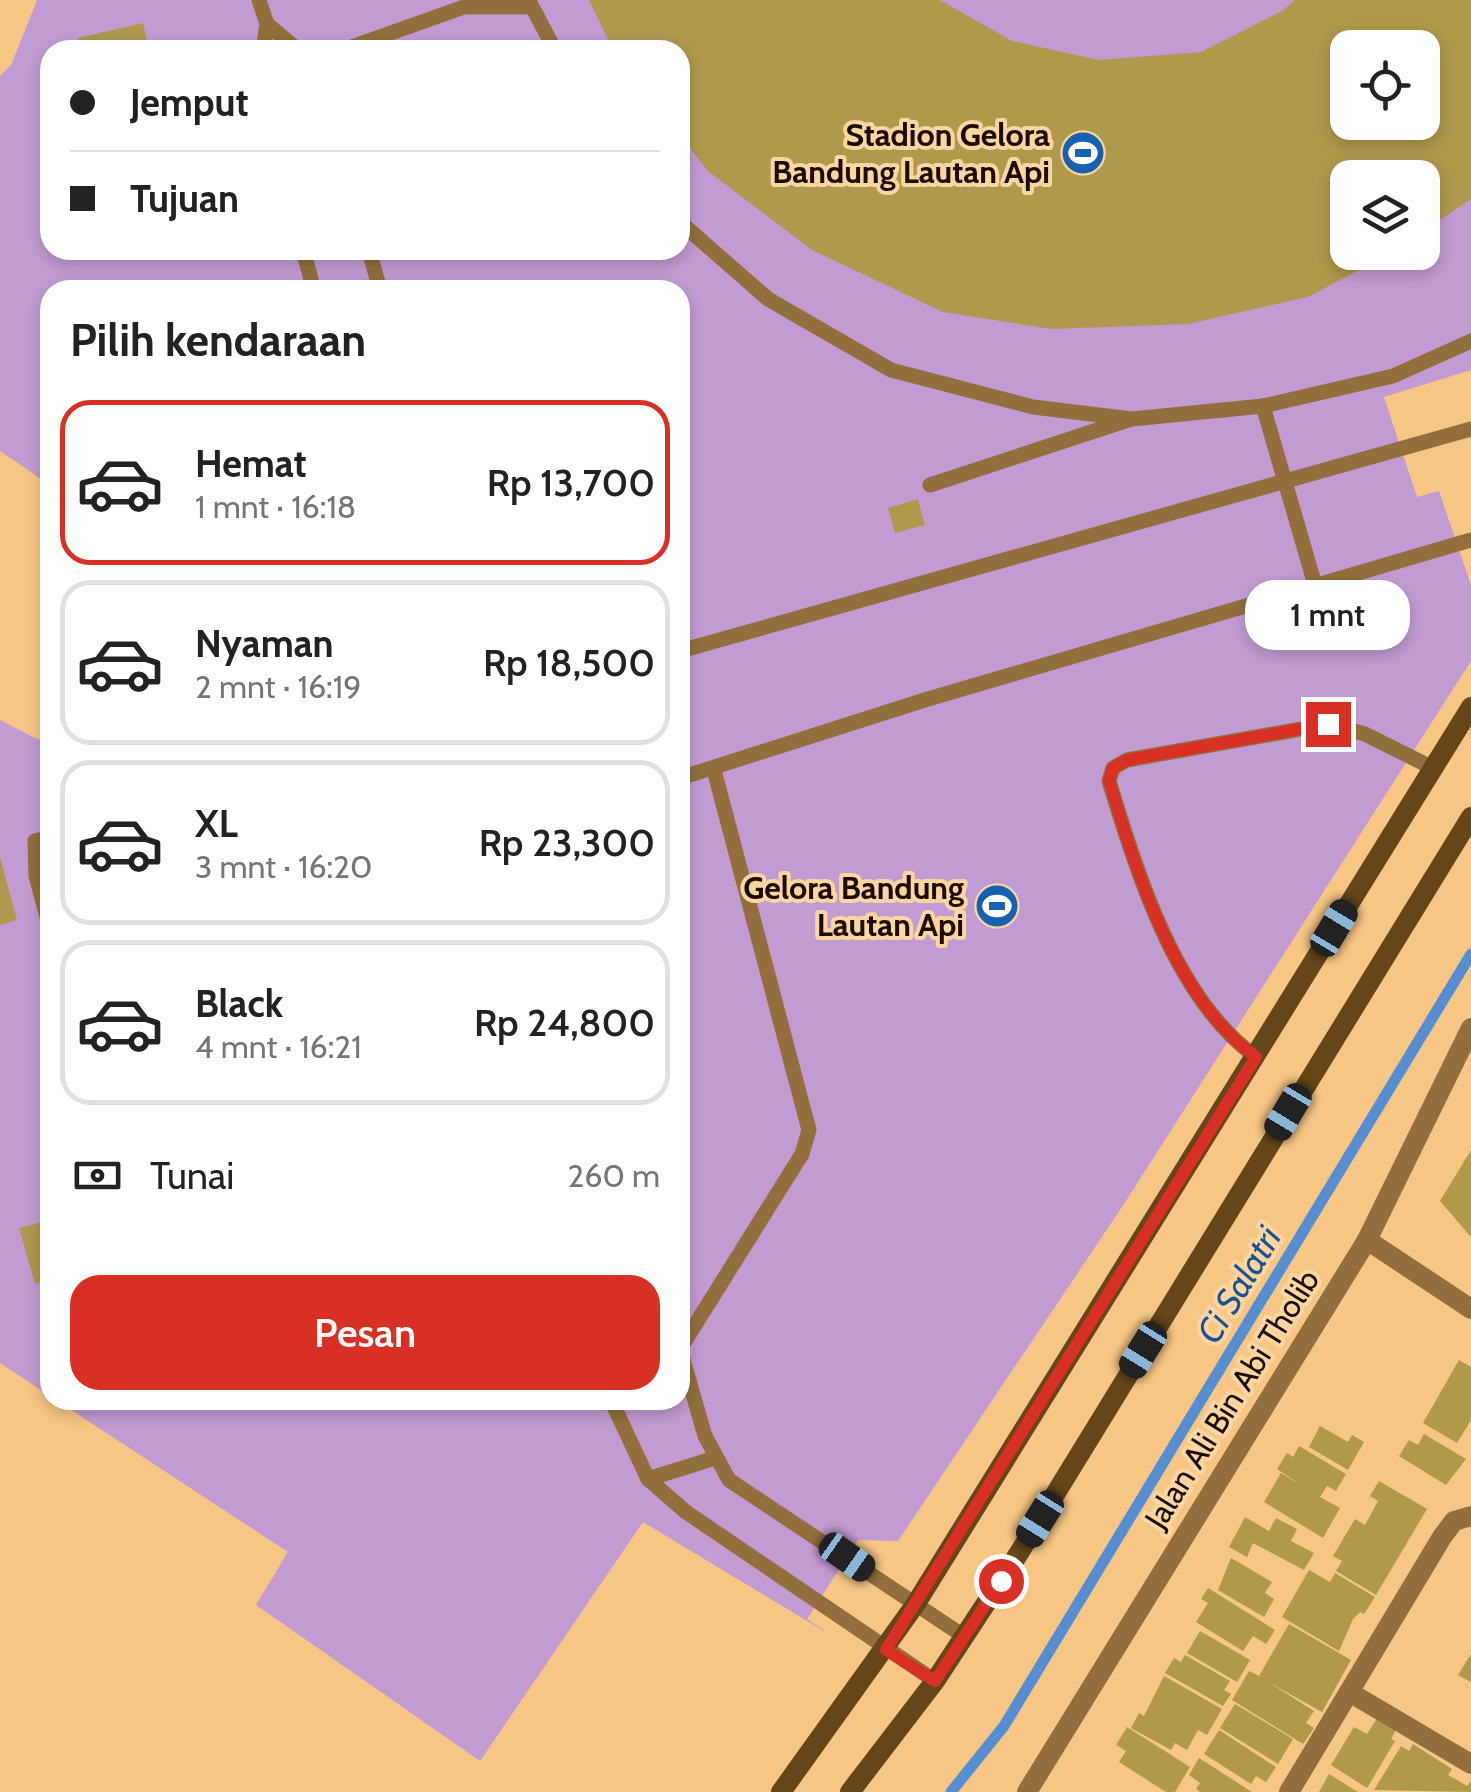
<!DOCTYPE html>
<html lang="id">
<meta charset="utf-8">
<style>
:root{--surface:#fff;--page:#f2f2f2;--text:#222;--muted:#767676;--line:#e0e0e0;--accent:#d93025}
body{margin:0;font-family:Cabin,sans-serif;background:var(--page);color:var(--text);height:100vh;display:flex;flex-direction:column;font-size:38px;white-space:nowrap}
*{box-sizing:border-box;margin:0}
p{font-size:32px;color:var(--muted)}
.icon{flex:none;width:55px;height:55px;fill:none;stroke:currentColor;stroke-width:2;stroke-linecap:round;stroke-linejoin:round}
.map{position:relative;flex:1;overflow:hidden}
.details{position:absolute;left:40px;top:280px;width:650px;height:1130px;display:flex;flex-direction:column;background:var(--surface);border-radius:30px;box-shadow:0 5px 15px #0003}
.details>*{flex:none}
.banner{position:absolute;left:40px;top:40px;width:650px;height:220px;border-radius:30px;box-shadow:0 5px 15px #0003;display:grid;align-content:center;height:220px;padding:0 30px;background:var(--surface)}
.buttons{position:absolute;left:1330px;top:30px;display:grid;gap:20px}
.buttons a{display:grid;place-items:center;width:110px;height:110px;border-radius:20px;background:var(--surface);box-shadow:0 5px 15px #0003;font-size:50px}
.end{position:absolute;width:45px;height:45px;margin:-22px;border:12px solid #d93025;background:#fff;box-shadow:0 0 0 5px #fff}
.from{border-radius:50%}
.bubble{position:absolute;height:70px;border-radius:30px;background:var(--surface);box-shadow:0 5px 15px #0003;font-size:32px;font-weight:600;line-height:70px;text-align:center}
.car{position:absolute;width:30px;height:60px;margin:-30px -15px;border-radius:12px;box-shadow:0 0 8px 2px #0007;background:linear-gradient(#222 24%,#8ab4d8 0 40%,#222 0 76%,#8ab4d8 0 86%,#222 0)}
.banner b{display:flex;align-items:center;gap:35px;height:95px;font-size:38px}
.banner b+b{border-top:2px solid var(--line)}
.banner i{width:25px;height:25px;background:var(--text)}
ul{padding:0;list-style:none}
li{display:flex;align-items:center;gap:30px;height:165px;margin:0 20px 15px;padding:0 10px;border:5px solid var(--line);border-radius:30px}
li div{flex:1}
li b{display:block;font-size:38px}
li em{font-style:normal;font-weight:600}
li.active{border-color:var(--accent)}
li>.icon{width:90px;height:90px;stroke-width:1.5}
h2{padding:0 30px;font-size:45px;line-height:120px}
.pay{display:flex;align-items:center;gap:25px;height:110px;padding:0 30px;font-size:38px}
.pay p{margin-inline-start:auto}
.primary-button{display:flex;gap:20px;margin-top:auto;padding:20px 30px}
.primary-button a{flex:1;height:115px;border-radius:30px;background:var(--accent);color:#fff;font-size:40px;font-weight:600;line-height:115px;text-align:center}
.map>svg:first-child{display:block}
</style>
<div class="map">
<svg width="1471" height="1792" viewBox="0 0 1471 1792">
<rect width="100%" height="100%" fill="#f7c684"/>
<g fill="#c19cd3" fill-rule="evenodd">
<path d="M37 0H1471V370L1384 397 1417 497 1439 491 1471 585V661L1124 1204 898 1541 858 1540 807 1619 832 1636 643 1522 480 1761 256 1605 288 1552 56 1400H680V290H50V485L0 451V76L11 65ZM1348 48H1422V122H1348ZM50 50H680V250H50ZM1348 178H1422V252H1348Z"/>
<path d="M0 720 39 740 50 724V1396L0 1363Z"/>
</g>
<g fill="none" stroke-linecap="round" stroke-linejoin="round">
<path stroke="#578ed2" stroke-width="11" d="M951 1792 1004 1726 1471 954"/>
</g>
<g fill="#ae994c" fill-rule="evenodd">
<path d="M589 0H940L1012 41 1099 60 1201 52 1282 11 1295 0H1471V199L1422 232V178H1348V252H1393L1308 297 1188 324 1052 329 943 312 812 250 708 171 680 135V50H613ZM1348 48H1422V122H1348Z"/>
<path d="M143 23 149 50H80L78 38Z"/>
<path d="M918 499 925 525 895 533 888 508Z"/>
<path d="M0 857 17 920 0 925Z"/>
<path d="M1471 1150V1237L1440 1201Z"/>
<path d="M50 1220V1280L35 1284 19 1228Z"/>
<path d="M1459 1360 1471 1367V1420L1457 1443 1423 1423Z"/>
<path d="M1320 1426 1348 1442 1352 1435 1364 1442 1348 1470 1309 1447Z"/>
<path d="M1424 1434 1466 1459 1446 1485 1399 1456 1409 1440 1418 1445Z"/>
<path d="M1299 1446 1346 1474 1336 1491 1327 1486 1320 1497 1340 1508 1323 1538 1264 1502 1281 1473 1304 1487 1277 1469 1287 1453 1293 1457Z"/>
<path d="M1379 1481 1427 1509 1376 1595 1336 1571 1342 1561 1333 1556 1355 1519 1365 1525 1378 1501 1370 1496Z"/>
<path d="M1245 1517 1269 1531 1276 1518 1297 1529 1291 1541 1314 1553 1304 1570 1253 1543 1247 1557 1229 1547Z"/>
<path d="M1231 1558 1272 1582 1265 1593 1274 1599 1264 1617 1218 1590Z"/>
<path d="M1309 1570 1330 1582 1335 1573 1375 1597 1364 1614 1360 1612 1353 1619 1339 1651 1282 1617Z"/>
<path d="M1208 1588 1275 1630 1266 1644 1253 1636 1243 1651 1196 1622 1208 1603 1201 1599Z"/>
<path d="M1289 1624 1351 1660 1322 1712 1270 1683 1314 1711 1306 1723 1314 1728 1303 1744 1232 1700 1249 1671 1259 1676Z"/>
<path d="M1200 1631 1250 1660 1237 1682 1187 1653Z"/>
<path d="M1471 1654V1682L1458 1675Z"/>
<path d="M1185 1655 1230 1681 1224 1690 1231 1694 1223 1706 1165 1673 1174 1658 1181 1662Z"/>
<path d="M1164 1676 1222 1709 1207 1735 1198 1730 1187 1750 1175 1743 1171 1750 1131 1728 1139 1713 1144 1716Z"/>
<path d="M1235 1704 1293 1739 1278 1764 1220 1728Z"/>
<path d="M1378 1717 1397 1728 1391 1739 1395 1741 1367 1788 1331 1765 1354 1727 1367 1734Z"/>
<path d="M1127 1727 1190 1767 1175 1792H1166L1119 1762 1126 1751 1116 1745Z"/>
<path d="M1219 1730 1276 1767 1266 1782 1256 1776 1251 1784 1204 1754Z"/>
<path d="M1413 1744 1452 1769 1448 1775 1457 1780 1467 1786 1471 1781V1792L1374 1790 1401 1746 1409 1751Z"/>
<path d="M1199 1758 1252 1792H1200L1196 1789 1200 1783 1189 1775Z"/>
<path d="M1329 1774 1358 1792H1319Z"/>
</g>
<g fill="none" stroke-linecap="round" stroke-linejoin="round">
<g stroke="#926f3d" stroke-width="15">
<path d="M259 0 267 24 263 50"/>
<path d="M529 1 555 50"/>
<path d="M267 24 298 50"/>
<path d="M343 50 464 7H531"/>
<path d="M680 222 768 299 891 370 1033 407 1132 419 1263 406 1393 376 1471 341"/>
<path d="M303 250 314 290"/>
<path d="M369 250 380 290"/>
<path d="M1263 406 1315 585"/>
<path d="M930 485 1128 420"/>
<path d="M680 651 1471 429"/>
<path d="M680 778 928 699 1471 540"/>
<path d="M50 837 35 841 36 876 50 928"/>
<path d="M1256 1057C1175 999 1137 872 1109 781L1113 768 1127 760 1329 724 1365 734 1433 768"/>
<path d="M680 1349 802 1154 809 1130 714 770"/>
<path d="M680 1349 705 1436 729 1480 965 1637"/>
<path d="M611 1400 648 1479 686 1512 935 1681"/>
<path d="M648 1479 715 1458"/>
</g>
<g stroke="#926f3d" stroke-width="20">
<path d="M1367 1240 1471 1309"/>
<path d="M1349 1692 1471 1764"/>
<path d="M1027 1792 1367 1240 1471 1028"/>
<path d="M1289 1792 1442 1537 1454 1521 1471 1516"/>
</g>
<g stroke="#644619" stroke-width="20">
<path d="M781 1792 915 1605 1471 707"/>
<path d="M850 1792 935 1681 1019 1553 1471 817"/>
</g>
</g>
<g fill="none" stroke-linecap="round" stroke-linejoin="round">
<path stroke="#d93025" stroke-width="12" d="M1001 1581 935 1681 886 1650 1256 1057C1176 1000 1136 872 1109 780L1113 768 1127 760 1328 724"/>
</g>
<defs>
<symbol id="stadium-disc" viewBox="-11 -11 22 22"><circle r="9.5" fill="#1861b1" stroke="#fcd5a1"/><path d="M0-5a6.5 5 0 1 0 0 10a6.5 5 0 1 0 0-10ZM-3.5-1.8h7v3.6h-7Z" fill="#fff"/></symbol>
</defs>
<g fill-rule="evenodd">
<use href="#stadium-disc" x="1058" y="128" width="50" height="50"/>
<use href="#stadium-disc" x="972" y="881" width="50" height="50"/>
</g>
<g text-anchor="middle" stroke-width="8" stroke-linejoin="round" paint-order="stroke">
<g font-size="32" font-weight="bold" fill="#1b0e00" stroke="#fcd5a1" text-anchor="end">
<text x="1050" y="146">Stadion Gelora<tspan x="1050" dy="37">Bandung Lautan Api</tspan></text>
<text x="964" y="899">Gelora Bandung<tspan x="964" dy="37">Lautan Api</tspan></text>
</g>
<g font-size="32" fill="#1b0e00" stroke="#fcd5a1">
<text transform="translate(1232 1399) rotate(-58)" y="11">Jalan Ali Bin Abi Tholib</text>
</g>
<g font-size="35" font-style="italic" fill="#1b5392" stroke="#fcd5a1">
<text transform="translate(1239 1285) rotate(-59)" y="12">Ci Salatri</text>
</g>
</g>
</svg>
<div class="buttons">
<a><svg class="icon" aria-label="locate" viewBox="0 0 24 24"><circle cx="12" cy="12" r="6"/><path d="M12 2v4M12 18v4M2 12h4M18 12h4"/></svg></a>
<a><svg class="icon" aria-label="layers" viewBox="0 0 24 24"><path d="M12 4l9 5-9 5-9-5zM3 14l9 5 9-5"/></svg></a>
</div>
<i class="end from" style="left:1001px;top:1581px"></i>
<i class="end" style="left:1328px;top:724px"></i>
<div class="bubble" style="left:1245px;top:580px;width:165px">1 mnt</div>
<i class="car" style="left:1334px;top:928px;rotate:31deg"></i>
<i class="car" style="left:1288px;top:1112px;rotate:211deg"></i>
<i class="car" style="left:1143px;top:1350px;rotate:212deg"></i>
<i class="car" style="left:1040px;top:1519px;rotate:212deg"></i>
<i class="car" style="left:847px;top:1557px;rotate:125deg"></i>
<div class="banner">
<b><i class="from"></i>Jemput</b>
<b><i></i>Tujuan</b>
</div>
<section class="details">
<h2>Pilih kendaraan</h2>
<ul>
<li class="active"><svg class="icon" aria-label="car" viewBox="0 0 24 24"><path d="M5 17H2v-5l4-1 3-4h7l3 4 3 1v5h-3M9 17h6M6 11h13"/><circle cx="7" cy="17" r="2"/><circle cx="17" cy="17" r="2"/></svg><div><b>Hemat</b><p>1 mnt · 16:18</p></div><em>Rp 13,700</em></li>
<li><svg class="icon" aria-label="car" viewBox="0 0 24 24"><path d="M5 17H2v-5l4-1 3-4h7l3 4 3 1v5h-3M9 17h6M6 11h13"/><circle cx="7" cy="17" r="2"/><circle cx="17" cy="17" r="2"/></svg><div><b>Nyaman</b><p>2 mnt · 16:19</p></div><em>Rp 18,500</em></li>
<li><svg class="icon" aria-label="car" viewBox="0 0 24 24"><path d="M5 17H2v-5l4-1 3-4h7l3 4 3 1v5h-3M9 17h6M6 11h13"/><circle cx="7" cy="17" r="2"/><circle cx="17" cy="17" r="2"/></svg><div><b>XL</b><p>3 mnt · 16:20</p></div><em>Rp 23,300</em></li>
<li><svg class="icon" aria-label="car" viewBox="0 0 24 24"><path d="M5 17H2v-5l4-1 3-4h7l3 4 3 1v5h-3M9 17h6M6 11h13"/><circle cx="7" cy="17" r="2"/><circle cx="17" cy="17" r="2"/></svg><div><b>Black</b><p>4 mnt · 16:21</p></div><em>Rp 24,800</em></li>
</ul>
<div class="pay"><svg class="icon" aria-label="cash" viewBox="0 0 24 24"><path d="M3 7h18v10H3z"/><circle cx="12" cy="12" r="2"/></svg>Tunai<p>260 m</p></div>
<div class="primary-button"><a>Pesan</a></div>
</section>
</div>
